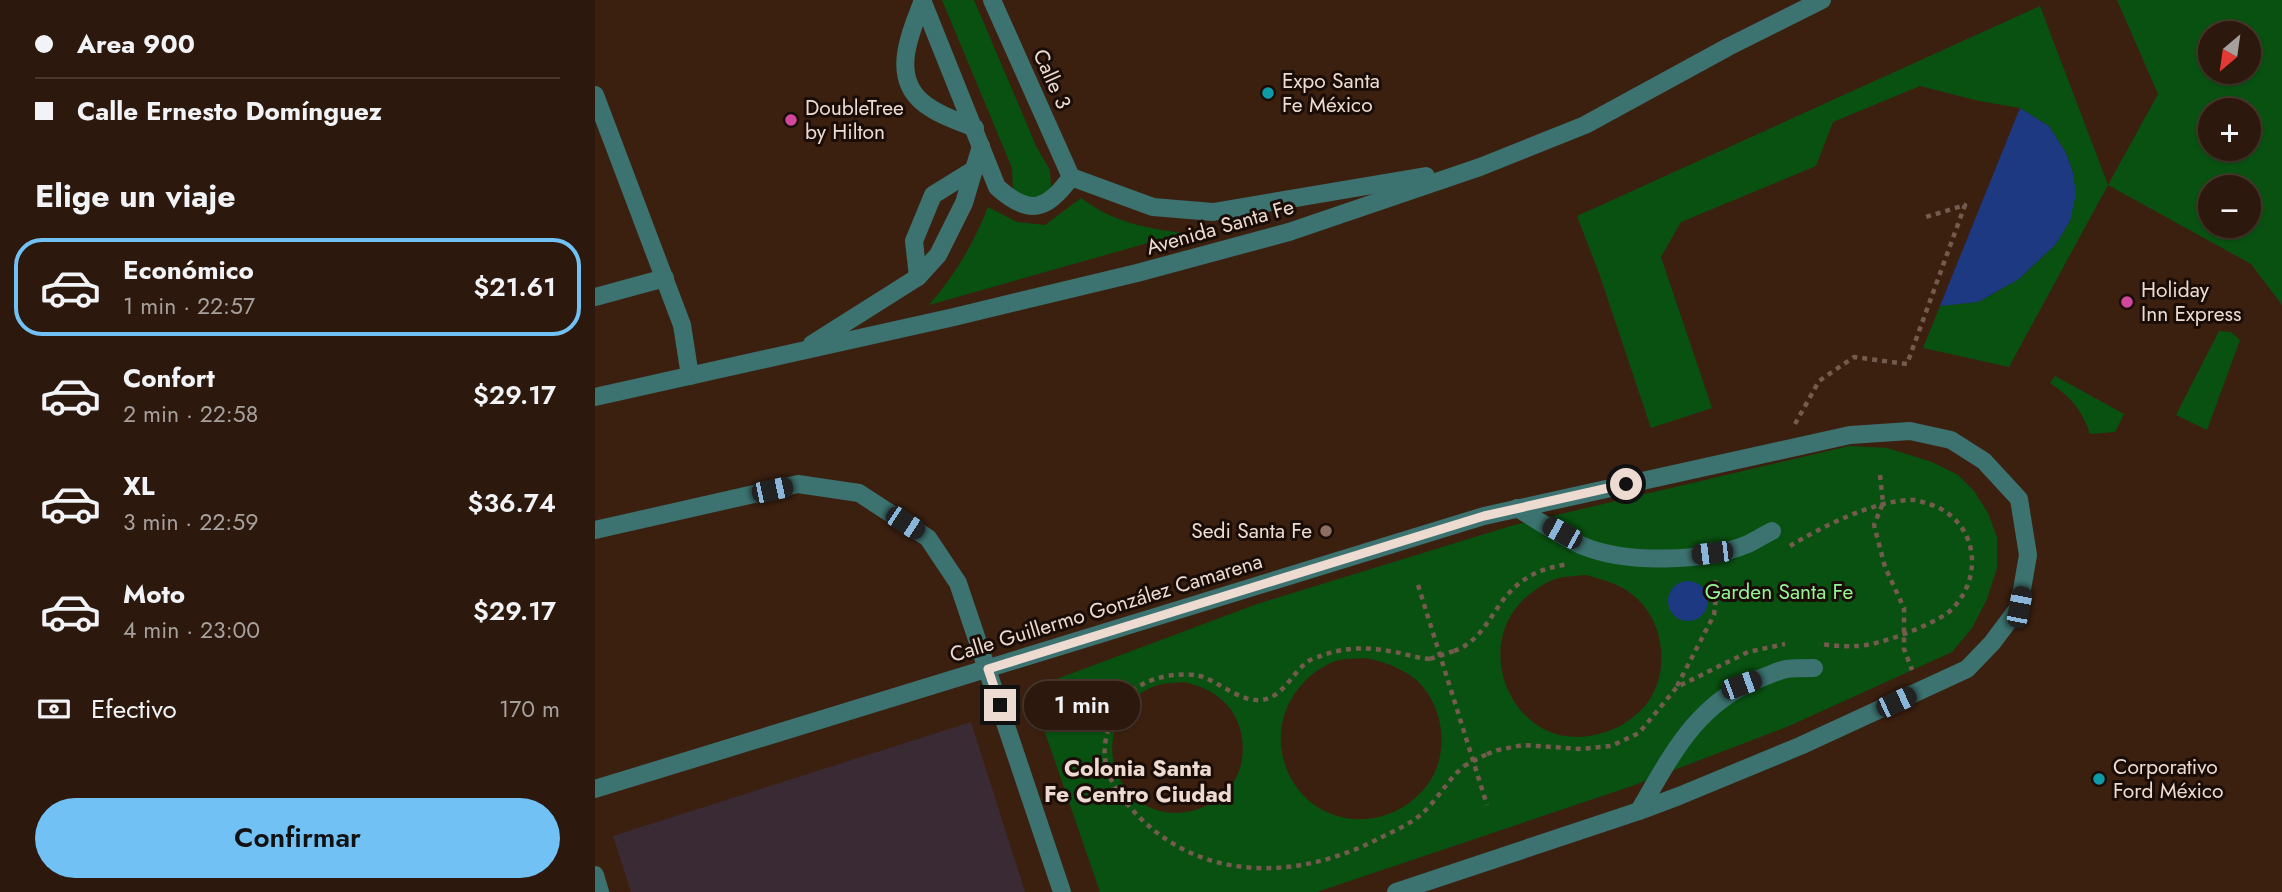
<!DOCTYPE html>
<html lang="es">
<meta charset="utf-8">
<style>
:root{--surface:#2c180c;--page:#38251a;--text:#f1f3f6;--muted:#a6a09d;--line:#48372d;--accent:#71c1f4}
body{margin:0;font-family:Jost,sans-serif;background:var(--page);color:var(--text);height:100vh;display:flex;flex-direction:column;font-size:26px;white-space:nowrap}
*{box-sizing:border-box;margin:0}
p{font-size:23px;color:var(--muted)}
.icon{flex:none;width:38px;height:38px;fill:none;stroke:currentColor;stroke-width:2;stroke-linecap:round;stroke-linejoin:round}
.map{position:relative;flex:1;overflow:hidden}
.panel{display:flex;flex-direction:column;background:var(--surface);width:595px}
.panel>*{flex:none}
.guide{display:grid;align-content:center;height:154px;padding:0 35px;background:var(--surface)}
.needle{width:46px;rotate:209deg}
.buttons{position:absolute;left:1603px;top:21px;display:grid;gap:14px}
.buttons a{display:grid;place-items:center;width:63px;height:63px;border-radius:50%;background:var(--surface);box-shadow:0 2px 5px #0004,0 0 0 2px var(--line);font-size:35px}
.end{position:absolute;width:32px;height:32px;margin:-16px;border:9px solid #eddad0;background:#111;box-shadow:0 0 0 4px #111}
.from{border-radius:50%}
.bubble{position:absolute;height:49px;border-radius:24px;background:var(--surface);box-shadow:0 2px 5px #0004,0 0 0 2px var(--line);font-size:23px;font-weight:600;line-height:49px;text-align:center}
.car{position:absolute;width:21px;height:42px;margin:-21px -10px;border-radius:9px;box-shadow:0 0 5px 2px #0007;background:linear-gradient(#222 24%,#8ab4d8 0 40%,#222 0 76%,#8ab4d8 0 86%,#222 0)}
.guide b{display:flex;align-items:center;gap:24px;height:66px;font-size:26px}
.guide b+b{border-top:2px solid var(--line)}
.guide i{width:18px;height:18px;background:var(--text)}
ul{padding:0;list-style:none}
li{display:flex;align-items:center;gap:21px;height:98px;margin:0 14px 10px;padding:0 21px;border:4px solid transparent;border-radius:28px}
li div{flex:1}
li b{display:block;font-size:26px}
li em{font-style:normal;font-weight:600}
li.current{border-color:var(--accent)}
li>.icon{width:63px;height:63px;stroke-width:1.5}
h2{padding:0 35px;font-size:32px;line-height:84px}
.pay{display:flex;align-items:center;gap:18px;height:77px;padding:0 35px;font-size:26px}
.pay p{margin-inline-start:auto}
.cta{display:flex;gap:14px;margin-top:auto;padding:14px 35px}
.cta a{flex:1;height:80px;border-radius:42px;background:var(--accent);color:#111;font-size:28px;font-weight:600;line-height:80px;text-align:center}
main{display:flex;flex:1;min-height:0}
.map>svg:first-child{display:block}
</style>
<main>
<section class="panel">
<div class="guide">
<b><i class="from"></i>Area 900</b>
<b><i></i>Calle Ernesto Domínguez</b>
</div>
<h2>Elige un viaje</h2>
<ul>
<li class="current"><svg class="icon" aria-label="car" viewBox="0 0 24 24"><path d="M5 17H2v-5l4-1 3-4h7l3 4 3 1v5h-3M9 17h6M6 11h13"/><circle cx="7" cy="17" r="2"/><circle cx="17" cy="17" r="2"/></svg><div><b>Económico</b><p>1 min · 22:57</p></div><em>$21.61</em></li>
<li><svg class="icon" aria-label="car" viewBox="0 0 24 24"><path d="M5 17H2v-5l4-1 3-4h7l3 4 3 1v5h-3M9 17h6M6 11h13"/><circle cx="7" cy="17" r="2"/><circle cx="17" cy="17" r="2"/></svg><div><b>Confort</b><p>2 min · 22:58</p></div><em>$29.17</em></li>
<li><svg class="icon" aria-label="car" viewBox="0 0 24 24"><path d="M5 17H2v-5l4-1 3-4h7l3 4 3 1v5h-3M9 17h6M6 11h13"/><circle cx="7" cy="17" r="2"/><circle cx="17" cy="17" r="2"/></svg><div><b>XL</b><p>3 min · 22:59</p></div><em>$36.74</em></li>
<li><svg class="icon" aria-label="car" viewBox="0 0 24 24"><path d="M5 17H2v-5l4-1 3-4h7l3 4 3 1v5h-3M9 17h6M6 11h13"/><circle cx="7" cy="17" r="2"/><circle cx="17" cy="17" r="2"/></svg><div><b>Moto</b><p>4 min · 23:00</p></div><em>$29.17</em></li>
</ul>
<div class="pay"><svg class="icon" aria-label="cash" viewBox="0 0 24 24"><path d="M3 7h18v10H3z"/><circle cx="12" cy="12" r="2"/></svg>Efectivo<p>170 m</p></div>
<div class="cta"><a>Confirmar</a></div>
</section>
<div class="map">
<svg width="1687" height="892" viewBox="0 0 1687 892">
<rect width="100%" height="100%" fill="#3b2010"/>
<path fill="#3a2a34" d="M376 722 430 892H36L18 836Z"/>
<g fill="#095111" fill-rule="evenodd">
<path d="M347 0H379L442 148 455 170 456 188 443 200 418 192 417 168Z"/>
<path d="M1522 0H1687V305L1656 264 1513 185 1414 367 1328 348 1345 306 1383 302 1424 279 1461 244 1475 221 1478 173 1471 153 1454 126 1425 108 1384 101 1325 86 1238 122 1221 166 1086 222 1066 257 1117 408 1056 428 1005 276 982 216 1445 6 1513 185 1563 94ZM1615 33H1654V72H1615ZM1615 110H1654V149H1615ZM1615 187H1654V226H1615Z"/>
<path d="M486 198C518 222 549 228 588 233L334 305C360 275 379 243 393 207L422 222 450 225Z"/>
<path d="M1624 331 1636 332 1645 340 1612 430 1581 415Z"/>
<path d="M1460 376 1529 414 1520 432 1495 434C1488 411 1475 396 1455 383Z"/>
<path d="M1254 446 1292 448 1337 462 1363 475 1379 491 1393 513 1402 537V568L1392 599 1377 628 1357 652 1194 726 1037 786 722 892H505L435 689 662 604 919 525ZM991 575C1009 580 1025 584 1039 596 1071 622 1076 676 1049 707 1033 724 1017 732 994 736 920 748 876 651 928 600 938 591 951 581 964 578 973 576 982 576 991 575ZM771 658C789 662 805 667 820 679 851 705 856 759 829 789 815 805 800 814 779 818 699 831 654 734 712 679 720 671 733 663 744 660 753 658 763 659 771 658ZM589 682C604 686 616 690 627 700 653 722 655 768 631 792 600 822 550 821 526 781 504 745 525 692 568 684 575 682 582 683 589 682Z"/>
</g>
<g fill="#1d3982">
<path d="M1425 108 1454 126 1471 153 1478 173 1481 194 1475 221 1461 244 1424 279 1383 302 1345 306Z"/>
<circle cx="1093" cy="601" r="20"/>
</g>
<g fill="none" stroke-linecap="round" stroke-linejoin="round">
<g stroke="#735b4d" stroke-width="4.5" stroke-dasharray="5 5" stroke-linecap="butt">
<path d="M1200 424 1224 381 1259 357 1312 364 1370 205 1331 217"/>
<path d="M1285 475 1288 503 1279 525 1290 567 1309 608V649L1317 670"/>
<path d="M1195 546C1226 527 1282 499 1319 500 1324 500 1329 503 1334 504 1382 519 1391 577 1355 611 1338 625 1283 646 1261 646 1249 647 1236 645 1224 644"/>
<path d="M823 585 892 805"/>
<path d="M859 651C883 643 894 619 908 600 926 577 946 568 974 564"/>
<path d="M835 659C820 658 809 653 794 651 771 647 748 647 726 656 722 657 716 659 712 662 699 672 690 692 674 698 651 708 624 681 605 676 587 672 564 676 548 684 532 692 521 708 515 724 503 757 512 780 534 806 599 882 697 882 781 840 795 833 811 826 823 817 842 802 851 781 869 766"/>
<path d="M1082 686 1119 615 1121 597 1120 577"/>
<path d="M892 754 903 750 928 745 986 749 1016 746 1044 733 1082 687 1153 652 1190 644"/>
</g>
<g stroke="#3c726f" stroke-width="18">
<path d="M327 0 402 187C434 216 452 211 476 177"/>
<path d="M328 0C316 32 296 74 326 101 341 114 362 121 380 128"/>
<path d="M397 0 476 177"/>
<path d="M0 95 87 325 95 376"/>
<path d="M476 177 558 207 618 212 831 176"/>
<path d="M323 277 319 241 338 195 380 169"/>
<path d="M0 297 70 278"/>
<path d="M217 344 323 277 343 255 369 203 386 146"/>
<path d="M0 397 359 317 542 273 694 232 885 167 990 125 1133 47 1227 0"/>
<path d="M922 508C944 521 966 536 988 546 1032 564 1109 562 1153 544 1161 540 1169 535 1177 531"/>
<path d="M0 530 203 484 264 493 333 538 363 583 467 892"/>
<path d="M0 789 889 516 1255 435 1315 431 1356 440 1389 461 1424 499 1433 555 1424 607 1397 643 1372 669 1205 746 1084 796 1044 811 801 892"/>
<path d="M1044 811C1076 756 1102 702 1166 678 1174 675 1183 671 1191 669 1200 668 1210 668 1219 668"/>
<path d="M0 875 5 892"/>
</g>
<g stroke="#735b4d" stroke-width="4.5" stroke-dasharray="5 5" stroke-linecap="butt">
<path d="M835 659 859 651"/>
<path d="M869 766 892 754"/>
</g>
</g>
<g fill="none" stroke-linecap="round" stroke-linejoin="round">
<path stroke="#eddad0" stroke-width="9" d="M405 705 393 669 889 516 1031 484"/>
</g>
<g fill="#0f9aa8" stroke="#1a0d07" stroke-width="2.5">
<circle cx="673" cy="93" r="7"/>
<circle cx="1504" cy="779" r="7"/>
</g>
<g fill="#d1479c" stroke="#1a0d07" stroke-width="2.5">
<circle cx="196" cy="120" r="7"/>
<circle cx="1532" cy="302" r="7"/>
</g>
<circle fill="#8d6e63" stroke="#1a0d07" stroke-width="2.5" cx="731" cy="531" r="7"/>
<g text-anchor="middle" stroke-width="6" stroke-linejoin="round" paint-order="stroke">
<g font-size="21" fill="#eddad0" stroke="#1a0d07">
<text transform="translate(457 79) rotate(66)" y="7">Calle 3</text>
<text transform="translate(625 227) rotate(-16)" y="7">Avenida Santa Fe</text>
<text transform="translate(511 608) rotate(-17)" y="7">Calle Guillermo González Camarena</text>
</g>
<g font-size="21" fill="#eddad0" stroke="#1a0d07" text-anchor="start">
<text x="687" y="88">Expo Santa<tspan x="687" dy="24">Fe México</tspan></text>
<text x="210" y="115">DoubleTree<tspan x="210" dy="24">by Hilton</tspan></text>
<text x="1546" y="297">Holiday<tspan x="1546" dy="24">Inn Express</tspan></text>
<text x="717" y="538" text-anchor="end">Sedi Santa Fe</text>
<text x="1518" y="774">Corporativo<tspan x="1518" dy="24">Ford México</tspan></text>
</g>
<g font-size="21" fill="#95f595" stroke="#1a0d07">
<text x="1184" y="599">Garden Santa Fe</text>
</g>
<g font-size="23" font-weight="bold" fill="#eddad0" stroke="#1a0d07">
<text x="543" y="776">Colonia Santa<tspan x="543" dy="26">Fe Centro Ciudad</tspan></text>
</g>
</g>
</svg>
<div class="buttons">
<a><svg class="needle" viewBox="-14 -14 28 28"><path d="M0-13l5 13h-10z" fill="#e53935"/><path d="M0 13l5-13h-10z" fill="#a6a09d"/></svg></a>
<a>+</a>
<a>−</a>
</div>
<i class="end from" style="left:1031px;top:484px"></i>
<i class="end" style="left:405px;top:705px"></i>
<div class="bubble" style="left:429px;top:681px;width:116px">1 min</div>
<i class="car" style="left:177px;top:490px;rotate:78deg"></i>
<i class="car" style="left:310px;top:523px;rotate:123deg"></i>
<i class="car" style="left:967px;top:533px;rotate:299deg"></i>
<i class="car" style="left:1117px;top:553px;rotate:263deg"></i>
<i class="car" style="left:1424px;top:607px;rotate:11deg"></i>
<i class="car" style="left:1146px;top:685px;rotate:70deg"></i>
<i class="car" style="left:1301px;top:702px;rotate:65deg"></i>
</div>
</main>
